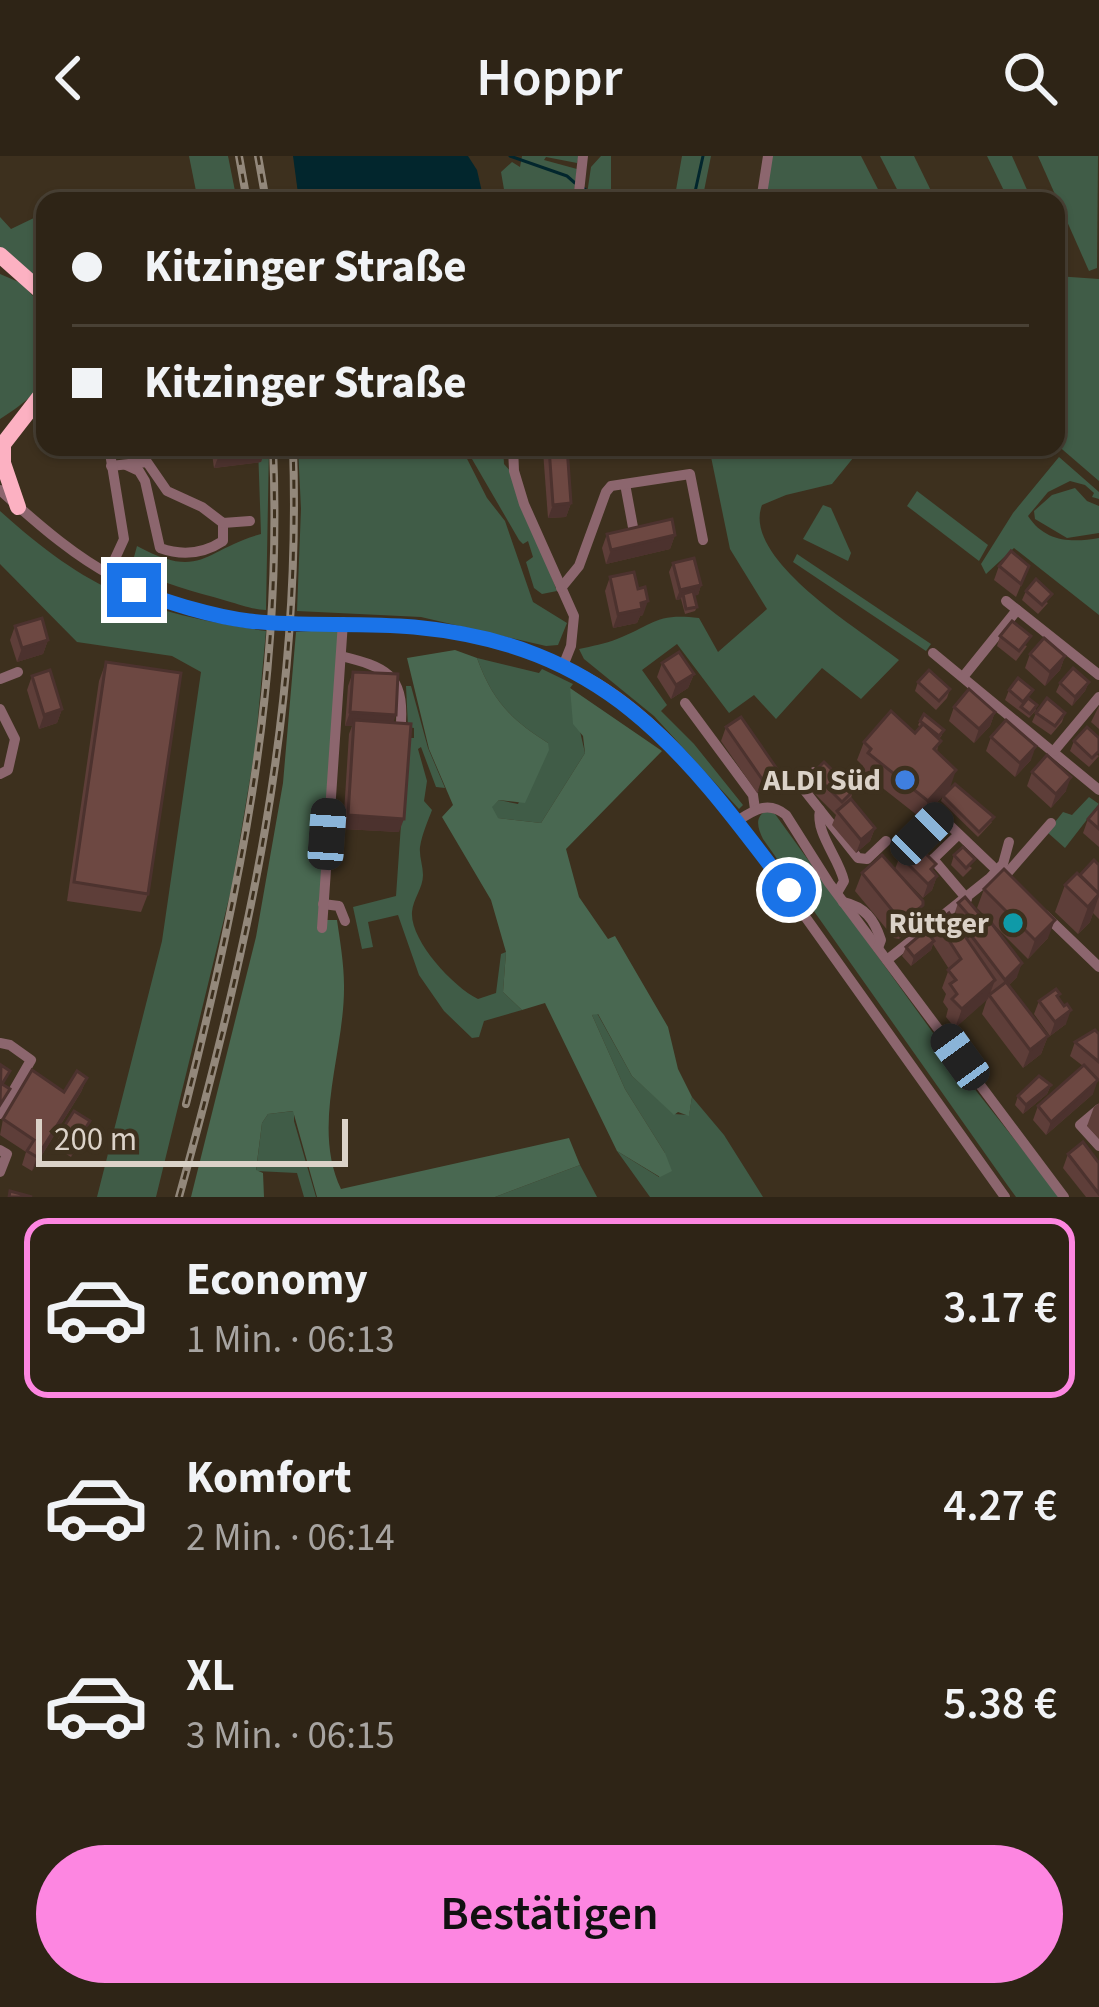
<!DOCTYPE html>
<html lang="de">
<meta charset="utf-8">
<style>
:root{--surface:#2e2416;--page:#3a3023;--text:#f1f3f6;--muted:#a7a4a1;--line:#494135;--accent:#fd86e1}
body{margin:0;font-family:"Source Sans 3",sans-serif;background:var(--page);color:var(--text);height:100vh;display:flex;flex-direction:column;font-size:45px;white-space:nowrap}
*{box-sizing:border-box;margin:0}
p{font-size:39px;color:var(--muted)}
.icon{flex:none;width:66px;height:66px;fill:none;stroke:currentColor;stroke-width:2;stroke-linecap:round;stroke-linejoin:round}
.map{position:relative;height:1041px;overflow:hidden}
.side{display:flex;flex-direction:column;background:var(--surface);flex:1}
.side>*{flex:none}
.guide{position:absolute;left:36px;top:36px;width:1029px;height:264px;border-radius:24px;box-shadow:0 3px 9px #0004,0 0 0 3px var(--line);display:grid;align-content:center;height:264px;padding:0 36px;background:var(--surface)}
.scale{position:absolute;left:36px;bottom:30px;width:312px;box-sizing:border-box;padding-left:12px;border:6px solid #dbd2c8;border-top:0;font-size:33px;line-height:42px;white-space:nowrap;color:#dbd2c8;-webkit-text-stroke:9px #3d301e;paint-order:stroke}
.end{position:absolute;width:54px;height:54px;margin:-27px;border:15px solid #1a73e8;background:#fff;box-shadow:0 0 0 6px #fff}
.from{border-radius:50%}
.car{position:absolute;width:36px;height:72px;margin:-36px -18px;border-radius:15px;box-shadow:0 0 9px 3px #0007;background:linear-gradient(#222 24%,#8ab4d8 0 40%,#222 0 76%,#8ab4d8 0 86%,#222 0)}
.guide b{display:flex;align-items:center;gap:42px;height:114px;font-size:45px}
.guide b+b{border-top:3px solid var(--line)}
.guide i{width:30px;height:30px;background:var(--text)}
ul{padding:21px 0 0;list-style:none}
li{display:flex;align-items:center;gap:36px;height:180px;margin:0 24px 18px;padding:0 12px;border:6px solid transparent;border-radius:24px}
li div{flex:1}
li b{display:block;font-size:45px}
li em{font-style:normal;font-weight:600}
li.selected{border-color:var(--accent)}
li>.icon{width:108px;height:108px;stroke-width:1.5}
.button{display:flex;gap:24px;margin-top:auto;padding:24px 36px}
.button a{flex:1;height:138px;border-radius:72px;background:var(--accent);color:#111;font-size:48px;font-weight:600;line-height:138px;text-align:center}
header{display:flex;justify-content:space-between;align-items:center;height:156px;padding:0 36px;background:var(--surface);font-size:54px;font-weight:600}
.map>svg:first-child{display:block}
</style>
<header><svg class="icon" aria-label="back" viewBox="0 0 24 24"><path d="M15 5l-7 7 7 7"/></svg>Hoppr<svg class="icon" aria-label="search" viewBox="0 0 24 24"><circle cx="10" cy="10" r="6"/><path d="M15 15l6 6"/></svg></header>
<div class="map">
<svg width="1099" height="1041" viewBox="0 0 1099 1041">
<rect width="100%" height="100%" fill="#3d301e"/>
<g fill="#405c47">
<path d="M189 0H228L237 45H198Z"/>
<path d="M522 0H579L577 7 546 1 544 4 577 13 573 45H506L501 16 512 6 520 11Z"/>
<path d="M601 0H611V42L618 45H586L591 11Z"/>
<path d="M682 0H711L702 45H664L676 34Z"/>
<path d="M770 0H861L884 45H764Z"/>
<path d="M880 0H914L936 45H903Z"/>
<path d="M987 0H1012L1032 45H1009Z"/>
<path d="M1038 0H1098L1097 112 1089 115Z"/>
<path d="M38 60 45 87V131L0 93V61L11 73Z"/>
<path d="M0 118 21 127 45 153C45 215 58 227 0 263Z"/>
<path d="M1056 120 1099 123V325L1056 288Z"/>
<path d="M258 291H269L266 454C250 453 242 449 227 445 193 435 163 428 131 412L137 390C202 425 203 394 261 378Z"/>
<path d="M298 291H461L487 342 505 365 533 446 567 467 558 489 546 490 421 461 297 455 301 353Z"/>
<path d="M465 291H503L504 308 512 317 557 435 542 438 534 432 526 406 533 401 528 385 523 388 519 384Z"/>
<path d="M743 291H862L832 328 786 339 762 349C741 403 862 475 899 504L861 543 822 512 776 563 754 539 729 557 677 488 642 514 667 549 661 555 694 588 743 649 739 653 654 560 584 503 579 493C592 490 605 488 617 483 654 469 654 457 699 462L718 496 767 453 730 393 710 296Z"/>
<path d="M1059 301 1099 336V343L1092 341 1094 337 1085 329 1070 325 1048 336 1028 360C1045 386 1071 387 1099 382V459L1014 392 986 418 981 408 1013 357Z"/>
<path d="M1075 332 1087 345 1099 350V377L1067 382 1035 363 1034 355 1052 339Z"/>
<path d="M917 335 988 389 979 405 907 350Z"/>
<path d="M823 349 831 352 851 397 848 405 803 383Z"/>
<path d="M0 355C91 437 146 457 266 475L255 593 232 730 156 1041H97L162 785 201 516 172 500 77 486 0 408Z"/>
<path d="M797 398 931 488 926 495 793 406Z"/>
<path d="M477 502 539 517 542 513 573 528 570 532 585 597 541 667 497 662 491 651 499 644 518 648 548 587C511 564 492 544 477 502Z"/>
<path d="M406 530H411L428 592 445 632 436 631 421 591 418 593 427 625 424 645 432 654C428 665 422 678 420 691 419 700 423 710 423 719 423 732 413 743 412 756 410 784 452 830 478 843L496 837 501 798 506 796 503 836 522 854 484 865 479 881 472 882 444 855 419 819 398 759 368 766 373 791 362 793 353 751 396 740 407 582H414V572L408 571Z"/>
<path d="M1089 641 1099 648 1065 692 1047 676 1063 656 1072 659Z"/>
<path d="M766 655 775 658 962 917 1060 1041H1016L1008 1030 763 683C758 673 754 661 766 655Z"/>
<path d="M597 857 632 920 674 958 689 959 692 941 724 979 763 1041H650L617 995 659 1021 665 997 625 933 592 859Z"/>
<path d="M294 955V965L316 1041H304L297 1017 256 1015 262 967 268 958Z"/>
<path d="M580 1009 597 1041H495Z"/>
</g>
<g fill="#496851">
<path d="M341 473 322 764H337C340 785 344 808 344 829 345 896 311 970 341 1033L569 982 580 1009 495 1041H317L293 955 268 958 262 967 256 1014 263 1017 264 1041H191L256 781 283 627 296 476Z"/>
<path d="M455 494 477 502C492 544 511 564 548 587L549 594 525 647 499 644 492 651 498 662 541 667 585 597 583 580 573 568 570 532 662 595 566 693 579 741 608 783 615 780 668 871 678 913 692 941 689 960 678 956 674 959 632 920 598 858 592 859 625 933 665 997 672 1015 660 1021 617 995 545 847 522 854 503 836 506 796 491 744 442 661 453 649 429 593 407 502Z"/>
</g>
<path fill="#02262d" d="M293 0H468L477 14 484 45H299Z"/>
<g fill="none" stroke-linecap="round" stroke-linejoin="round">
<g stroke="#02262d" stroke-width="3">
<path d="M510 0 567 20 575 27"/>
<path d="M583 32 601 45"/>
<path d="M693 45 703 0"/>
</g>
<g stroke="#8c666e" stroke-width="10">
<path d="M578 45 583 0"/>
<path d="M761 45 768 0"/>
<path d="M77 291H95"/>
<path d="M513 291 514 315 524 348 574 460 571 490 563 510"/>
<path d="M126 309 139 315 145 325 160 392C182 400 203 398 223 385V367"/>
<path d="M111 310 147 306 167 335 202 351 223 367 250 365"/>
<path d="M625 328 635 382"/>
<path d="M0 334C90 416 129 439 248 465"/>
<path d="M107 420 124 383 109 291"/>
<path d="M561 432 579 410 606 336 611 330 690 318 703 384"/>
<path d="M1006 445 1099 519"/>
<path d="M308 467C400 465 504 475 585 520 647 553 695 611 737 665L1005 1041"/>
<path d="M933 497 1099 634"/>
<path d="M341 500C385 511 404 518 401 567"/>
<path d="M963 521 1017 454"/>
<path d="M0 523 18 516"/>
<path d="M685 547 753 639 755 653"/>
<path d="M0 553 15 583 8 614 0 618"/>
<path d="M1054 595 1099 541"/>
<path d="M814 616 801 630 820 654C815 677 839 702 844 725L837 737"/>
<path d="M820 654 858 702 867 703 886 685"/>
<path d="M737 665C754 654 768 644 786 659L829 727 1064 1041"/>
<path d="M958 679 929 707 911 688 940 660 1009 726"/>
<path d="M933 703 967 743"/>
<path d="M1004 721 1051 667"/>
<path d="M843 746C865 751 874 763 881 784L878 792"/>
<path d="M323 748 339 750 345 765"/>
<path d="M1045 759 1099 811"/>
<path d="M322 772 343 466"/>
<path d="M887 804 990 722 1003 708 1009 686"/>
<path d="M0 887 10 889 31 904 0 958"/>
<path d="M1099 953 1080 969 1099 990"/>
<path d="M0 994 7 998 0 1016"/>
</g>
<g stroke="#fcb1c2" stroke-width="16">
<path d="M0 99 45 139"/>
<path d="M3 289V307L18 351"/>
<path d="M0 292 45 234"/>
</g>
<defs>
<g id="rail">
<path d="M239 0 247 45"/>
<path d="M258 0 266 45"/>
<path d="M186 948C242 723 283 525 273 291"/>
<path d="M179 1041C249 789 302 554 293 291"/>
</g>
</defs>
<use href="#rail" stroke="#93887b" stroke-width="8"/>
<use href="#rail" stroke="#3d301e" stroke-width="3" stroke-dasharray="9" stroke-linecap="butt"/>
<path stroke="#8c666e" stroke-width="10" d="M248 465 308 467"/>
</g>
<g fill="#5e3e39">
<path d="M211 291H266L261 306 214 312Z"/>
<path d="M544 291H567L571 347 566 361 548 362 543 295Z"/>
<path d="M607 378 675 379 670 393 606 408 602 392Z"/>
<path d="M673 407 701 429 698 439H694L697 451 695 455 685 458 681 443 676 444 669 416Z"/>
<path d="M999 410H1029L1016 441 994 424Z"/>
<path d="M610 421 643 459 640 460 637 467 613 472 605 435Z"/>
<path d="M1026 435 1048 447 1038 458 1022 444Z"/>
<path d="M15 470 48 484 43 498 17 506 10 484Z"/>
<path d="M1000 480 1027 490 1016 505 997 490Z"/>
<path d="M1030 498 1065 500 1060 514 1045 530 1025 512Z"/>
<path d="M106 506 148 738 141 756 67 745 99 525Z"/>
<path d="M662 507 694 518 688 532 671 543 657 521Z"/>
<path d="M353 516 394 566 399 676 343 673 349 578 352 570H345L348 530Z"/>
<path d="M32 520 62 553 57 567 39 573 27 534Z"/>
<path d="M918 526 950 533 947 542 936 554 915 535Z"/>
<path d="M1089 526 1085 535 1072 550 1056 536 1060 527Z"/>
<path d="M1009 534 1029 543 1036 554 1029 562 1005 544Z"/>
<path d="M1099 550V573L1091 566Z"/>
<path d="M954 551 995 556 990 570 974 587 949 565Z"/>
<path d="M1036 557H1065L1062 566 1051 579 1032 566Z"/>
<path d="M920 565 942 579 939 583 937 596 950 632 922 663 861 615 863 610 857 604 864 586 915 577 920 571 918 569Z"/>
<path d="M726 571 772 626 757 637 721 585Z"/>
<path d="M991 581 1031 604 1015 621 986 595Z"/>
<path d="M1074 585 1099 600 1089 611 1070 595Z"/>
<path d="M1032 616 1066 635 1051 652 1027 630Z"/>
<path d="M813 617 853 635 850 645 875 672 870 685 856 697 832 669 836 659 808 631Z"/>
<path d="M943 640 992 666 978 681 941 645Z"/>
<path d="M1099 650V691L1083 677 1088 663Z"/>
<path d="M954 699 972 712 963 721 951 709Z"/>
<path d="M900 700 920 702 937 720 932 734 923 742 895 713Z"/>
<path d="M1099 709V763L1093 757 1090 766 1078 778 1055 756 1065 729 1080 719Z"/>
<path d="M862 717 916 767 899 783 894 782 855 735Z"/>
<path d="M984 733 1048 782 1028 803 977 752Z"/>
<path d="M965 741 1017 821 1009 829 1048 880 1041 898 1023 912 982 858 987 843 955 872 946 861 948 853 943 846 946 838 942 832 949 813 933 788 931 794 911 810 902 800 906 791 932 781 937 766 967 784 972 777 955 756 958 747Z"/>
<path d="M1060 838 1058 842 1064 850 1066 868 1050 880 1034 858 1039 845Z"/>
<path d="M1099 878V924L1094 919 1093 938 1046 979 1033 964 1038 950 1083 910 1070 900 1075 886Z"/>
<path d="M87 922 81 936 32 1015 22 1009 26 996 0 979 3 963 64 936Z"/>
<path d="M1051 929 1047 938 1023 958 1015 949 1018 940Z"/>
<path d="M1099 947V983L1087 970 1094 951Z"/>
<path d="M90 965 85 979 71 1001 55 991 60 977Z"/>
<path d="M1068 998 1099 1007V1041H1086L1063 1012Z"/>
</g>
<g fill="#4c322e">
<path d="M241 291H266L261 306 214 312 221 294Z"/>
<path d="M571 347 566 361 548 362 553 349Z"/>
<path d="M675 379 670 393 606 408 611 394Z"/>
<path d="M701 429 698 439 684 442 683 438 681 443 676 444 680 434Z"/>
<path d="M648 445 643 459 640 460 637 467 613 472 618 458Z"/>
<path d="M48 484 43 498 17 506 22 492Z"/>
<path d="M1065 500 1060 514 1045 530 1050 516Z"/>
<path d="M694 518 688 532 671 543 676 529Z"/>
<path d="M1089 526 1085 535 1072 550 1075 541Z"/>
<path d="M62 553 57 567 39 573 44 559Z"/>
<path d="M350 556 396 559 391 573 354 564 352 570H345Z"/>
<path d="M995 556 990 570 974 587 979 573Z"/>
<path d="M1036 590 1031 604 1015 621 1020 607Z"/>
<path d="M777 613 772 626 757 637 762 623Z"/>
<path d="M956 614 950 632 922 663 928 645Z"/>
<path d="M1071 621 1066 635 1051 652 1056 638Z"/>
<path d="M348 659 404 663 399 676 343 673Z"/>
<path d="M875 672 870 685 856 697 861 684Z"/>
<path d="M937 720 932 734 923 742 928 728Z"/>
<path d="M1099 740 1090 766 1078 778 1088 751Z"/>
<path d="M923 749 916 767 899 783 905 765Z"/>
<path d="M1055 764 1048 782 1028 803 1035 784Z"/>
<path d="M934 785 931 794 911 810 914 801Z"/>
<path d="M1022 807 1017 821 1000 838 1005 824Z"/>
<path d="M995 824 988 843 955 872 962 853Z"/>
<path d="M1071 854 1066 868 1050 880 1055 866Z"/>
<path d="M1048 880 1041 898 1023 912 1030 894Z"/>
<path d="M87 922 81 936 32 1015 37 1001Z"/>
<path d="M1098 924 1093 938 1046 979 1051 966Z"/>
<path d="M1051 929 1047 938 1023 958 1026 949Z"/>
<path d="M90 965 85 979 71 1001 76 987Z"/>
</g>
<g fill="#6d4842" stroke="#4c322e" stroke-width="3">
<path d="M549 291H567L571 347 553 349Z"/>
<path d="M672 363 675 379 611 394 607 378Z"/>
<path d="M1011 395 1029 410 1021 428 999 410Z"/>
<path d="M694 402 701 429 680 434 673 407Z"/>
<path d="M634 416 638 433 645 431 648 445 641 447 642 453 618 458 610 421Z"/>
<path d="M1036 423 1052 438 1042 449 1026 435Z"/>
<path d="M693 435 697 451 686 453 683 438Z"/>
<path d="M42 462 48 484 22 492 15 470Z"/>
<path d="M1012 465 1031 480 1019 495 1000 480Z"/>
<path d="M1044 482 1065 500 1050 516 1030 498Z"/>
<path d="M679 496 694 518 676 529 662 507Z"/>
<path d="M106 506 181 517 148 738 74 726Z"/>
<path d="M1073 512 1089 526 1075 541 1060 527Z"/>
<path d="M50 514 62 553 44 559 32 520Z"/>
<path d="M929 514 950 533 939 545 918 526Z"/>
<path d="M353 516 398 518 396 559 350 556Z"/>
<path d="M1018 522 1033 534 1023 546 1009 534Z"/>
<path d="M969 533 995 556 979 573 954 551Z"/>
<path d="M1028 542 1037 549 1030 558 1021 551Z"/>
<path d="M1047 542 1065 557 1055 570 1036 557Z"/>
<path d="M891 555 915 577 923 568 941 585 934 593 956 614 928 645 868 597 871 593 864 586Z"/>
<path d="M924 558 944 574 939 580 920 565Z"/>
<path d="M741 561 777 613 762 623 726 571Z"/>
<path d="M354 564 411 568 404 663 348 659Z"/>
<path d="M1006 564 1036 590 1020 607 991 581Z"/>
<path d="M1087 571 1099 582V595L1092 602 1074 585Z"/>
<path d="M1047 599 1071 621 1056 638 1032 616Z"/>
<path d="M824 606 853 635 842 646 813 617Z"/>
<path d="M955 628 994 661 979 676 943 640Z"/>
<path d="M851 643 875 672 861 684 837 655Z"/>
<path d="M1099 650V673L1088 663Z"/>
<path d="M909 691 920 702 925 697 936 708 931 713 937 720 928 728 900 700Z"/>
<path d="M963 691 975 703 966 712 954 699Z"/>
<path d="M882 699 923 745V749L905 765 900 764 862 717Z"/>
<path d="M1094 704 1099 709V738L1080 719Z"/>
<path d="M1004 713 1055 764 1035 784 984 733Z"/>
<path d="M1077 717 1099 738 1088 751 1065 729Z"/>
<path d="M965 741 986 766 979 771 958 747Z"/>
<path d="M949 757 995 824 962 853 952 843 957 838 950 828 956 824 948 814 961 803 937 766Z"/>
<path d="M989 764 1022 807 1005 824 970 778Z"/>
<path d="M926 774 934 785 914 801 906 791Z"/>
<path d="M1006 826 1048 880 1030 894 989 839Z"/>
<path d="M1056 833 1060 838 1057 840 1064 850 1067 848 1071 854 1055 866 1039 845Z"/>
<path d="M1095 874 1099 878V906L1075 886Z"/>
<path d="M1 909 10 915 2 928 10 933 0 949Z"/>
<path d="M1084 909 1098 924 1051 966 1038 950Z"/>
<path d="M32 914 64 936 77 915 87 922 37 1001 27 995 34 984 3 963Z"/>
<path d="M1039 920 1051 929 1026 949 1018 940Z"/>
<path d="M74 955 90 965 76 987 60 977Z"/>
<path d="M1083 986 1099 1007V1038L1068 998Z"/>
<path d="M10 1035 32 1041H9Z"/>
</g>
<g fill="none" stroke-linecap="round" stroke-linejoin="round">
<path stroke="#1a73e8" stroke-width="15" d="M134 434C171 447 210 460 249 465 303 471 359 466 414 471 606 489 681 591 789 734"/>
</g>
<circle fill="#3f7fe0" stroke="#3d301e" stroke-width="4.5" cx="905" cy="624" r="12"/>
<circle fill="#0f9aa8" stroke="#3d301e" stroke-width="4.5" cx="1013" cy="767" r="12"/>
<g text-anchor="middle" stroke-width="9" stroke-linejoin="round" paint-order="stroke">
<g font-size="30" font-weight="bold" fill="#dbd2c8" stroke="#3d301e" text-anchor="end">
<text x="881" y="634">ALDI Süd</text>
<text x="989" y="777">Rüttger</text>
</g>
</g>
</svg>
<div class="scale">200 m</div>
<i class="end from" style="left:789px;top:734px"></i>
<i class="end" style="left:134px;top:434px"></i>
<i class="car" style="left:327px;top:678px;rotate:4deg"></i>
<i class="car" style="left:922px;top:678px;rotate:45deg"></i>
<i class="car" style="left:960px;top:901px;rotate:324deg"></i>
<div class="guide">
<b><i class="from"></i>Kitzinger Straße</b>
<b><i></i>Kitzinger Straße</b>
</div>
</div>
<section class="side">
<ul>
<li class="selected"><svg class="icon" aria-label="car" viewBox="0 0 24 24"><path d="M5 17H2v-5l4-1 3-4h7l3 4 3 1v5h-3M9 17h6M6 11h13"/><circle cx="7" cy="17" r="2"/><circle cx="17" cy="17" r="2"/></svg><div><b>Economy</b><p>1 Min. · 06:13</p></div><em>3.17 €</em></li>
<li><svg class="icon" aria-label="car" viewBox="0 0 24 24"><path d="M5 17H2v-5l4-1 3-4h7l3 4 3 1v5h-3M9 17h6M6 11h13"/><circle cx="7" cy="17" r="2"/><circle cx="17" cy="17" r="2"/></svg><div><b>Komfort</b><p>2 Min. · 06:14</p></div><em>4.27 €</em></li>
<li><svg class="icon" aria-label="car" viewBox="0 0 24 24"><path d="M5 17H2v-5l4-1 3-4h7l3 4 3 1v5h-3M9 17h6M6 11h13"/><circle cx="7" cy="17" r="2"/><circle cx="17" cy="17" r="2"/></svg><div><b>XL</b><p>3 Min. · 06:15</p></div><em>5.38 €</em></li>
</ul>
<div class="button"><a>Bestätigen</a></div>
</section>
